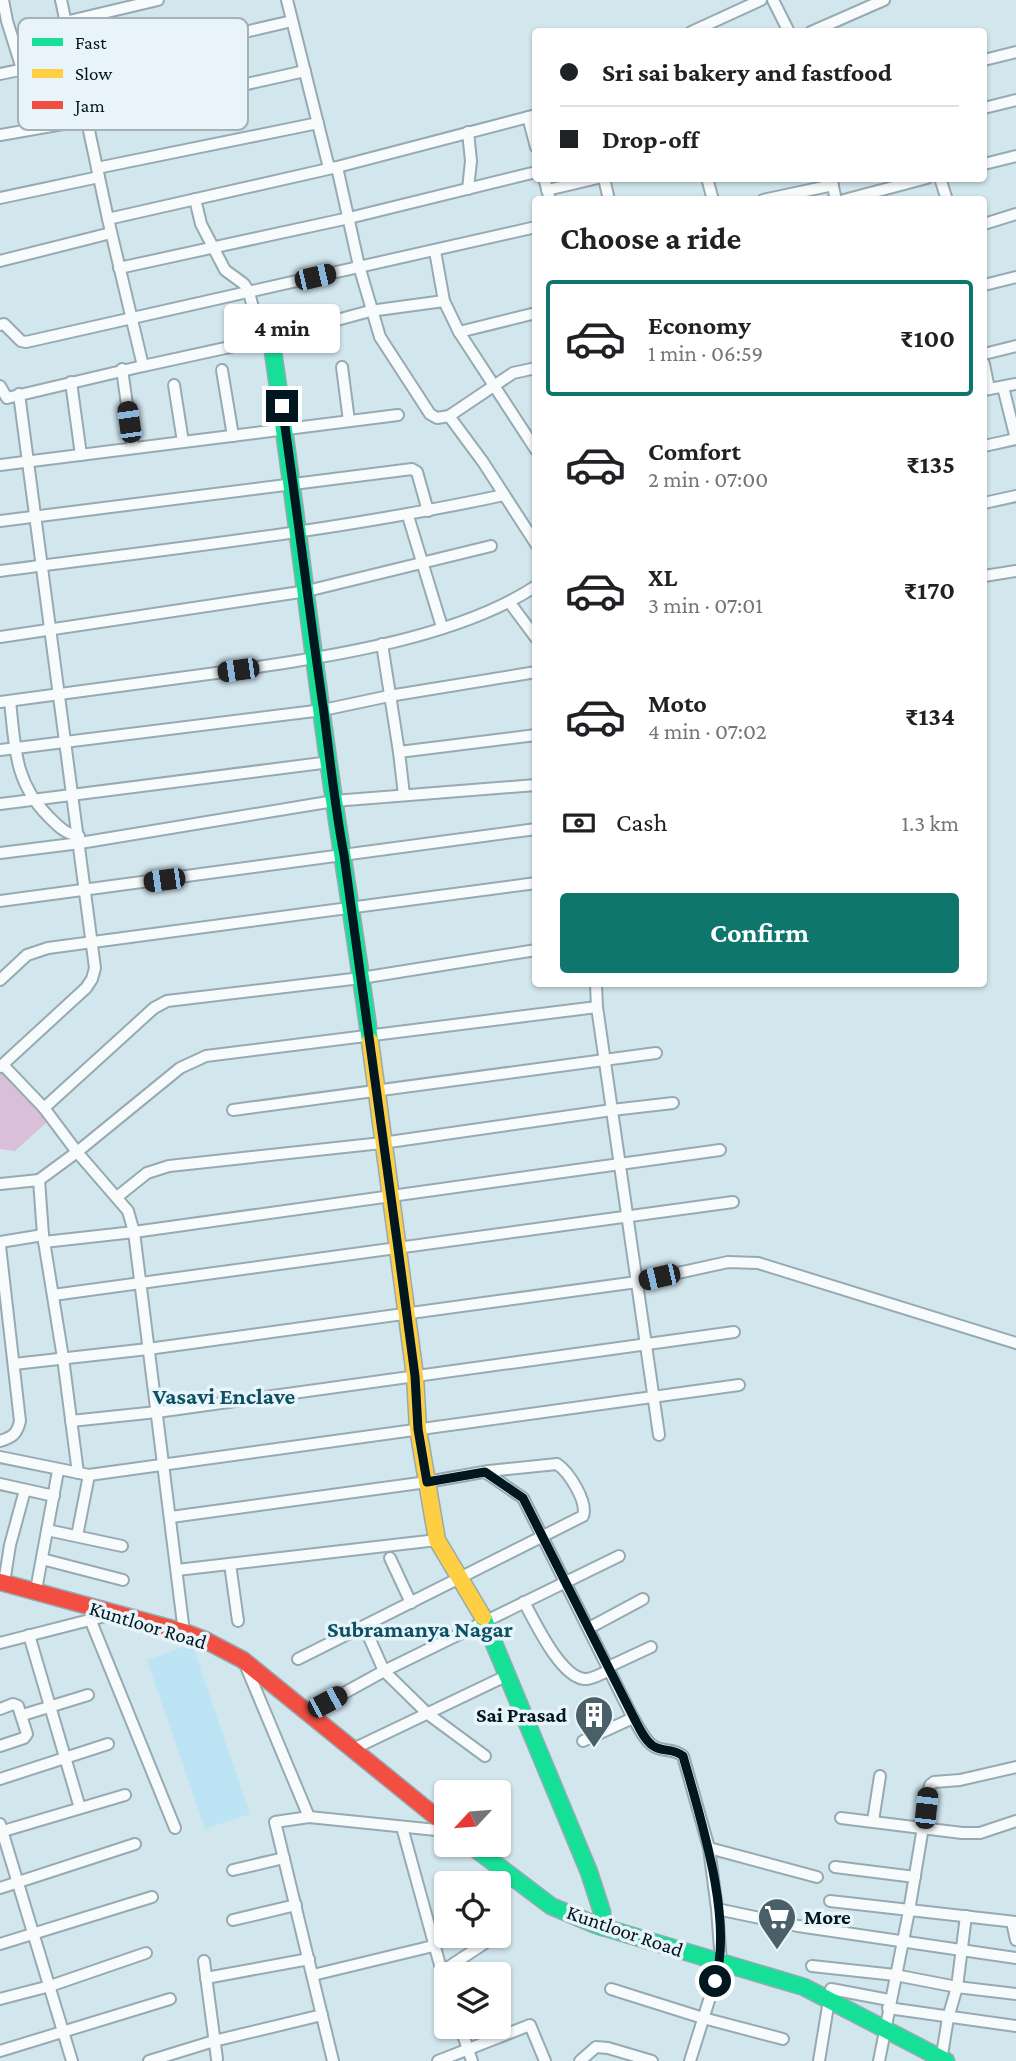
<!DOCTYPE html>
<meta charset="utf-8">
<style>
:root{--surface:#fff;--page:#f6f6f6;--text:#202124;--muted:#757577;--line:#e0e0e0;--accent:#0f766e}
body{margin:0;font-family:"Crimson Pro",serif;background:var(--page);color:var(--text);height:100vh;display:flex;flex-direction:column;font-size:26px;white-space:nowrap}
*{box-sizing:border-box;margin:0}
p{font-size:23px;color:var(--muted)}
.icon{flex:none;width:38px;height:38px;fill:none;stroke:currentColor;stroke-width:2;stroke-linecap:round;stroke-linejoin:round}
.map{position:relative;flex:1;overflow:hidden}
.drawer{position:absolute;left:532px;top:196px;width:455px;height:791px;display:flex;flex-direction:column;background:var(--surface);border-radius:7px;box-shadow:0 2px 5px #0004}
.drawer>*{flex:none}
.hud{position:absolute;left:532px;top:28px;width:455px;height:154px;border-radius:7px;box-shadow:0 2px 5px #0004;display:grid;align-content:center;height:154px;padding:0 28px;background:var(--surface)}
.needle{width:46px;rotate:244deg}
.controls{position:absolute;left:434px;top:1780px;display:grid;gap:14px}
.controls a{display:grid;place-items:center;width:77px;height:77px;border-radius:7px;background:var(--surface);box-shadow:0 2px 5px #0004;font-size:35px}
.end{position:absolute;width:32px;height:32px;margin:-16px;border:9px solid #001720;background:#fff;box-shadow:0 0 0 4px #fff}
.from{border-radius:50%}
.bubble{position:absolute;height:49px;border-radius:7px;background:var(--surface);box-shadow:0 2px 5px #0004;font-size:23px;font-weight:700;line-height:49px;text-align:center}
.car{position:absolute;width:21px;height:42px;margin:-21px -10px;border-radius:9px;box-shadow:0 0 5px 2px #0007;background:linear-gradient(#222 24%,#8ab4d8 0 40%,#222 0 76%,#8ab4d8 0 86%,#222 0)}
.hud b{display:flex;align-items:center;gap:24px;height:66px;font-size:26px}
.hud b+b{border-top:2px solid var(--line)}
.hud i{width:18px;height:18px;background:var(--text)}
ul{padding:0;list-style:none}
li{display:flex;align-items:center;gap:21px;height:116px;margin:0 14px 10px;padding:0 14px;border:4px solid transparent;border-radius:7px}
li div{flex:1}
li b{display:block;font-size:26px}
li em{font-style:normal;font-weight:700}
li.on{border-color:var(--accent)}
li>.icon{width:63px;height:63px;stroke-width:1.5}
h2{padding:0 28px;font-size:32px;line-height:84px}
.pay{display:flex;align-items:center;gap:18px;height:77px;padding:0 28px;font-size:26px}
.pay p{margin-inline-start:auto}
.button{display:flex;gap:14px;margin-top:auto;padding:14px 28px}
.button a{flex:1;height:80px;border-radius:7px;background:var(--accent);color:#fff;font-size:28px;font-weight:700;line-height:80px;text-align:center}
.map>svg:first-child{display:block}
</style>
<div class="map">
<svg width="1016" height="2061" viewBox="0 0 1016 2061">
<rect width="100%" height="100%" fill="#d2e6ee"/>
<path fill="#bce4f4" d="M192 1644 250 1814 205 1829 147 1660Z"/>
<path fill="#d9c0d8" d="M3 1070 47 1122 15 1151 0 1149V1073Z"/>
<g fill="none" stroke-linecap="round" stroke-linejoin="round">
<defs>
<g id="street">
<path d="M3 0 7 21 22 69"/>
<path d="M61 0 108 219 337 167 536 115"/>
<path d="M287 0 329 168"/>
<path d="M773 0 789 32"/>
<path d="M65 22 158 0"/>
<path d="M691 32 761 0"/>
<path d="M811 32 884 0"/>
<path d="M984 60 1016 52"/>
<path d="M76 71 292 21"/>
<path d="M0 74 73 59"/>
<path d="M984 108 1016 100"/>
<path d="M528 117 536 147"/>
<path d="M468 132 471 161 468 189"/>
<path d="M0 135 86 120 305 71"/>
<path d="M984 164 1016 156"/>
<path d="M337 167 359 266 380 337 430 414 437 418 449 416"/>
<path d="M97 168 318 123"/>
<path d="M544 178 550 200"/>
<path d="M604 178 609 200"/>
<path d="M707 178 713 200"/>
<path d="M831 178 836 200"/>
<path d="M940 178 947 200"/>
<path d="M547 190 598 178"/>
<path d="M0 198 99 177"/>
<path d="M195 199 201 224 225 270 244 284 249 292 261 340"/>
<path d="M763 200 833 185"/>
<path d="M844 200 927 178"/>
<path d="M108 219 143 366 271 338 370 311 444 301"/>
<path d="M984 224 1016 214"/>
<path d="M435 251 444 301 459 332 536 450"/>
<path d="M0 261 111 233"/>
<path d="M119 268 349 218 536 172"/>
<path d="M984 285 1016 277"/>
<path d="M0 325 4 324 21 341 26 342 536 227"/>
<path d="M459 332 536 313"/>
<path d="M984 354 1016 346"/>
<path d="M984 364 989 389"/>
<path d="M342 367 349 421"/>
<path d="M536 368 513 373 449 416 483 462 536 544"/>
<path d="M122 369 133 448"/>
<path d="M222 370 233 436"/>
<path d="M71 382 81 455"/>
<path d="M174 385 183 442"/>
<path d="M0 386 7 398 143 366"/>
<path d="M1003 387 1016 439"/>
<path d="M984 390 1016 384"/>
<path d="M984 446 1016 439"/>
<path d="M0 465 398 415"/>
<path d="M984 503 1016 496"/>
<path d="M408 516 442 627"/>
<path d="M0 521 412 469 417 472 428 511"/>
<path d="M0 571C169 549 337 531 504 495"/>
<path d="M984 576 1016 571"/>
<path d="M510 603 536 638"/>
<path d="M0 637 307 591 491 546"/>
<path d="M382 644 399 752"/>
<path d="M10 701C15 746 14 782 48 816 58 826 65 834 79 836"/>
<path d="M0 702C77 692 154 682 231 671 325 657 456 639 536 586"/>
<path d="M0 750 323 710 389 696 536 672"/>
<path d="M404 795 399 752 536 735"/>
<path d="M0 804 330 762"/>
<path d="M0 853 80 843 334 801 536 785"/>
<path d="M0 901 536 829"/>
<path d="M0 980 27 955 48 948 536 883"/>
<path d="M596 984 597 1007 659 1435"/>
<path d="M3 1065 44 1108 77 1152 128 1211 134 1232 44 1242"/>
<path d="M0 1067 86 988 92 979 95 968 19 394"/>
<path d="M44 1108 154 1008 167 1001 361 978 536 950"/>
<path d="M233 1110 656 1053"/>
<path d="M39 1180 77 1152 180 1068 206 1056 597 1007"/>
<path d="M0 1184 39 1180 43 1235"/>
<path d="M117 1197 147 1173 169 1166 382 1143 612 1110 673 1103"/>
<path d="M0 1242 43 1235 63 1358 78 1473"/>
<path d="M0 1246 20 1421C17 1434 13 1437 0 1441"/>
<path d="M53 1295 733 1202"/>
<path d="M14 1364 148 1349 637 1282 728 1262 758 1263 1016 1343"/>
<path d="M71 1421 157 1412 734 1332"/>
<path d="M0 1457 89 1475 739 1385"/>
<path d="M485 1472 523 1498 633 1718C639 1727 645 1742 655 1747 665 1752 673 1748 683 1756L709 1848 717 1909 721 1962 690 2061"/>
<path d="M0 1484 54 1496"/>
<path d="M171 1517 427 1482 489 1471 557 1464C569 1472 588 1502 583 1516L298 1659"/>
<path d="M47 1530 122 1546"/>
<path d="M77 1536 89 1475"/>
<path d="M390 1558 411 1603"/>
<path d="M42 1559 123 1580"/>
<path d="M230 1564 238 1621"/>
<path d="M177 1570 437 1540"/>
<path d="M4 1583 10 1545 25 1490"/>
<path d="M36 1590 58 1471"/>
<path d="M524 1602C535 1622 560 1676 584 1679 592 1680 602 1673 610 1670"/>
<path d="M90 1619 175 1828"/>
<path d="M364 1626 384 1671 428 1714 485 1756"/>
<path d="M589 1628 643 1599"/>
<path d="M184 1632 134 1232 720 1150"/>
<path d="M29 1635 80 1808"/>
<path d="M0 1643 113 1614"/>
<path d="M245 1664 309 1817"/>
<path d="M608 1667 651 1647"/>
<path d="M0 1709 13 1704 18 1706 27 1734 24 1738 0 1746"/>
<path d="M308 1713 384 1671 619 1556"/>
<path d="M26 1714 88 1695"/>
<path d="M583 1741 633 1718"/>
<path d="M353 1749 508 1675"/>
<path d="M0 1779 108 1744"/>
<path d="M841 1818 962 1833H980L1016 1821"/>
<path d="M873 1821 880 1776"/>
<path d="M0 1824 72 2061"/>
<path d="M402 1827 446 1987"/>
<path d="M0 1832 125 1795"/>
<path d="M709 1848 817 1877"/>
<path d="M835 1867 915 1877"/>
<path d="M233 1870 284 1858"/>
<path d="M499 1887 509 1875"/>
<path d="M0 1888 135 1844"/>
<path d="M830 1901 1016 1922"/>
<path d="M717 1909 798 1926 1016 1958"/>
<path d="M233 1920 296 1905"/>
<path d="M1012 1922 1016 1940"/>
<path d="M0 1944 152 1897"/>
<path d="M204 1961 217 2059"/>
<path d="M812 1966 895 1975 957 1987 1016 1994"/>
<path d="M441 1972 485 1943 487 1936"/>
<path d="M313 1975 433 1946"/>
<path d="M206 1978 309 1959"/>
<path d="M611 1989 703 2018 783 2039"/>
<path d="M831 1989 889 2000"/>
<path d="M0 1999 50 1986 146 1953"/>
<path d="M888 2008 1016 2026"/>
<path d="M460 2026 472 2061"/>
<path d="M0 2051 170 1999"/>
<path d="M149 2061 214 2041 322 2015"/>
<path d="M333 2061 275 1822 309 1817 446 1831"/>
<path d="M438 2061 530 2025 545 2061"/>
<path d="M580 2061 596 2047 608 2048 652 2061"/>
<path d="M819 2061 829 2000"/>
<path d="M879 2061 909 1911 930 1785 934 1782 960 1780 1016 1767"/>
<path d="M941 2061 948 2018 957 1987 966 1916"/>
</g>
<g id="fast">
<path d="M271 338C294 492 311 646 334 800 346 880 359 960 370 1041"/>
<path d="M483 1617 589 1872 602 1912V1927"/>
<path d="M469 1844 551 1906 596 1925 804 1987 946 2061"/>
</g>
<path id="slow" d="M370 1041 415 1376 418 1429 437 1540 483 1617"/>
<path id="jam" d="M0 1582 184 1632 205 1640 243 1660 446 1825"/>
</defs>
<use href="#street" stroke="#96aab2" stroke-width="14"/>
<use href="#fast" stroke="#96aab2" stroke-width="19"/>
<use href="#slow" stroke="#96aab2" stroke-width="19"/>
<use href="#jam" stroke="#96aab2" stroke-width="19"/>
<use href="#street" stroke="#f8fbfc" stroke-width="10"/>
<use href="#fast" stroke="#16e098" stroke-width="16"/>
<use href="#slow" stroke="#ffcf43" stroke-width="16"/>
<use href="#jam" stroke="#f24e42" stroke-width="16"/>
</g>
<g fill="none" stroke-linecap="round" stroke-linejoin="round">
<path stroke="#001720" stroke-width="9" d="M282 406C297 508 309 611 324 713 330 760 335 808 344 855L398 1248 415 1376 418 1429 427 1482 485 1472 523 1498 634 1718C639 1727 645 1742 655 1747 665 1752 673 1748 683 1756 700 1817 734 1920 715 1981"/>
</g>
<defs>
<symbol id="building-pin" viewBox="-11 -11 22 30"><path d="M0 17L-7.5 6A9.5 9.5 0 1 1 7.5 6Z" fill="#4a5f68" stroke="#e8f4f9"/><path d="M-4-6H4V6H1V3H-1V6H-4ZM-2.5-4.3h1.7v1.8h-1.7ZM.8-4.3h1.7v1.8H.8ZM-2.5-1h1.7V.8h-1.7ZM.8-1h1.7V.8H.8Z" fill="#fff"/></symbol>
<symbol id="supermarket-pin" viewBox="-11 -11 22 30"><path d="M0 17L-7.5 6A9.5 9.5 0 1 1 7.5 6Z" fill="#4a5f68" stroke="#e8f4f9"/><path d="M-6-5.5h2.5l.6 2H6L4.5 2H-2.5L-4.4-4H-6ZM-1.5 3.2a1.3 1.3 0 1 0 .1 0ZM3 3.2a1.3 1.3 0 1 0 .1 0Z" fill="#fff"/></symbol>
</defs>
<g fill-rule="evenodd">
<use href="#building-pin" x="572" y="1693" width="44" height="60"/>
<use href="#supermarket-pin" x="755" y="1895" width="44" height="60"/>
</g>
<g text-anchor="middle" stroke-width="7" stroke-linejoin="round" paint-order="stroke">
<g font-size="21" fill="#001720" stroke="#e8f4f9">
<text transform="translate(148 1625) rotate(17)" y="7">Kuntloor Road</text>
<text transform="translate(625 1931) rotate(19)" y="7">Kuntloor Road</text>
</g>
<g font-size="21" font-weight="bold" fill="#001720" stroke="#e8f4f9" text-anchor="end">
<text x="567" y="1722">Sai Prasad</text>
<text x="804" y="1924" text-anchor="start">More</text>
</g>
<g font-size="23" font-weight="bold" fill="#0b5164" stroke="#e8f4f9">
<text x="224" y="1404">Vasavi Enclave</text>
<text x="420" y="1637">Subramanya Nagar</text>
</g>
</g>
<rect x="18" y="18" width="230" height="112" rx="10" fill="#e8f4f9" stroke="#a2b2b8" stroke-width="2"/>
<rect x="32" y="38" width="31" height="8" fill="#16e098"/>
<rect x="32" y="69" width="31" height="9" fill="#ffcf43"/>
<rect x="32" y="101" width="31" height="8" fill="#f24e42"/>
<g font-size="19" fill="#001720">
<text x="75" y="49">Fast</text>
<text x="75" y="80">Slow</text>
<text x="75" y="112">Jam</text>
</g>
</svg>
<div class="controls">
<a><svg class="needle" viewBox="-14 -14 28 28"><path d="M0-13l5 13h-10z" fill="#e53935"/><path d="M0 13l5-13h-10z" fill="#757577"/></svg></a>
<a><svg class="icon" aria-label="locate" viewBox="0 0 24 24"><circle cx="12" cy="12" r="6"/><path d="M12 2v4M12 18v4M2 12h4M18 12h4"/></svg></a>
<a><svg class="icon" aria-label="layers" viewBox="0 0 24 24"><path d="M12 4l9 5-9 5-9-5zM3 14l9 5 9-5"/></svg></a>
</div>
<i class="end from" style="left:715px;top:1981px"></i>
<i class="end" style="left:282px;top:406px"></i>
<div class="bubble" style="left:224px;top:304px;width:116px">4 min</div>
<i class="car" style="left:315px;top:277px;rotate:77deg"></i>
<i class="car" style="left:129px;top:422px;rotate:352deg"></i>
<i class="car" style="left:238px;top:670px;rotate:262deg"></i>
<i class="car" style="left:164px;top:880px;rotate:262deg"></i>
<i class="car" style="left:659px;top:1277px;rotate:257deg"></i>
<i class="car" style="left:327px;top:1702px;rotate:62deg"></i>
<i class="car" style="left:926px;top:1808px;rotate:6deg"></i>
<div class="hud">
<b><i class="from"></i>Sri sai bakery and fastfood</b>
<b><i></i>Drop-off</b>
</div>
<section class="drawer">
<h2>Choose a ride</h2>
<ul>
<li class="on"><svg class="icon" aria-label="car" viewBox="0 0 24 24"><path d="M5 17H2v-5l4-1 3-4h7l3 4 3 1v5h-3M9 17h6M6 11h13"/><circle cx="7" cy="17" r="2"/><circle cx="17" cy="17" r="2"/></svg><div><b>Economy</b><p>1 min · 06:59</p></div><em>₹100</em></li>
<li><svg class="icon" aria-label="car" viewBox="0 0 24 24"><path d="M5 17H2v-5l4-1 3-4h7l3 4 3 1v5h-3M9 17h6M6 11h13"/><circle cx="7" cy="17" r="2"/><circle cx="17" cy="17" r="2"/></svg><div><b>Comfort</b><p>2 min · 07:00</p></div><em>₹135</em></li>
<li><svg class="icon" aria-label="car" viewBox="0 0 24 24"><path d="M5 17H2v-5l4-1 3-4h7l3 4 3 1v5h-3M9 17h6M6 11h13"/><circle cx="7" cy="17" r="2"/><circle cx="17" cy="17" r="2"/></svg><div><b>XL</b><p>3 min · 07:01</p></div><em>₹170</em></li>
<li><svg class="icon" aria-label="car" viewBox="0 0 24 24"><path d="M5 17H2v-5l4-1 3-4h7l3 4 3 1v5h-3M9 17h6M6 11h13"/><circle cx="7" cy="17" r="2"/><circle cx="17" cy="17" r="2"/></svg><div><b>Moto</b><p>4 min · 07:02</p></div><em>₹134</em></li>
</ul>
<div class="pay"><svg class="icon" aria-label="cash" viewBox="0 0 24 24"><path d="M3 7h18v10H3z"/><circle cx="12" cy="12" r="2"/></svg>Cash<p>1.3 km</p></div>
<div class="button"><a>Confirm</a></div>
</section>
</div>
